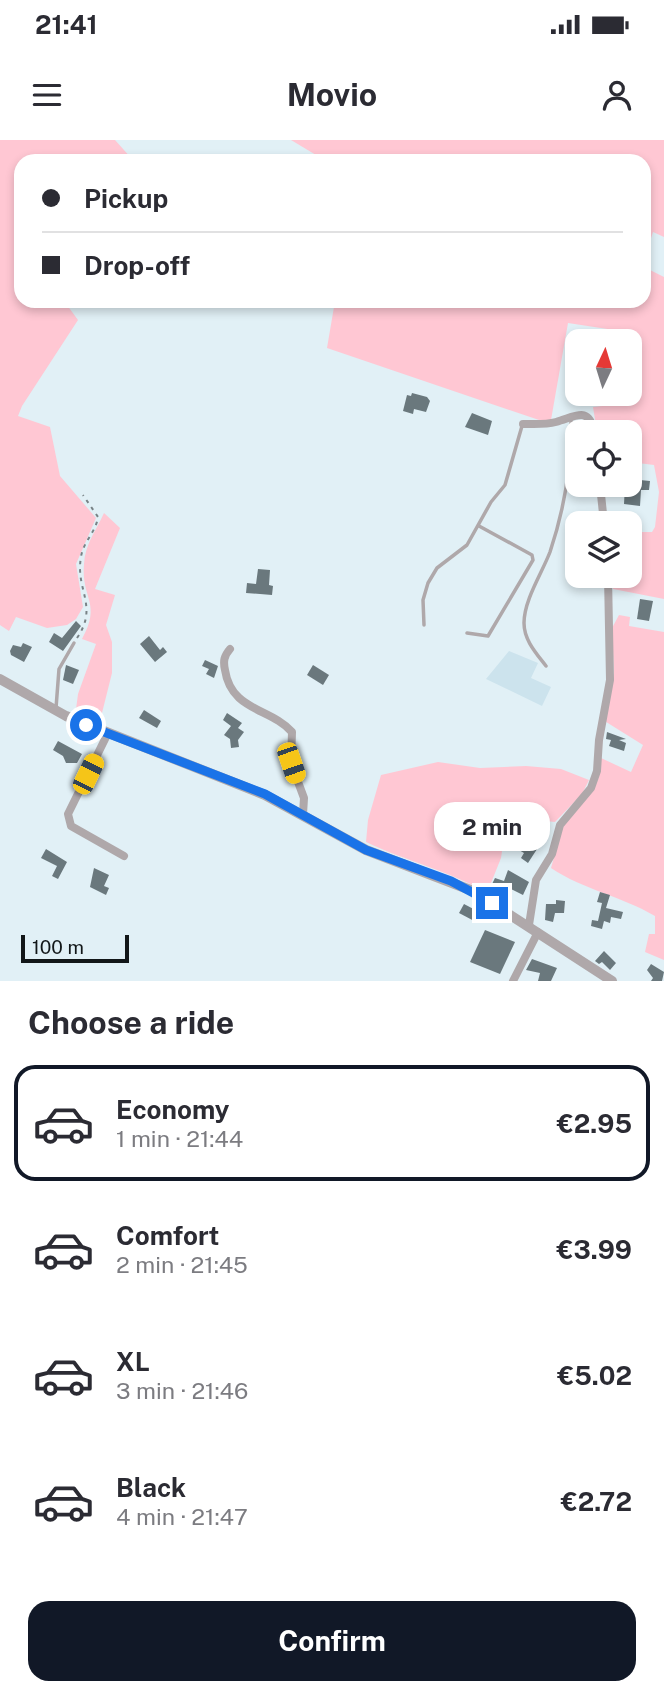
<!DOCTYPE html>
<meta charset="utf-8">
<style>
:root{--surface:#fff;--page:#f7f7f7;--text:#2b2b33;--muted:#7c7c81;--line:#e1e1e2;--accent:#111827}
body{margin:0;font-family:"Public Sans",sans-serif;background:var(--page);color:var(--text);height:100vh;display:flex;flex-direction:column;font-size:26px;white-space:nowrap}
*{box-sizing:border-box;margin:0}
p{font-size:23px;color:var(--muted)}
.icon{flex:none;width:38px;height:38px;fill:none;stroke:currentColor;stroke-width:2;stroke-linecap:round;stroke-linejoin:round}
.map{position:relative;height:841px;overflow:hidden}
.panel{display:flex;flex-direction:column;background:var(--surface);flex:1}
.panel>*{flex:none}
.guide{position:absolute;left:14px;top:14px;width:637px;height:154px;border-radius:21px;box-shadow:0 4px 10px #0003;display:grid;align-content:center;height:154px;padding:0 28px;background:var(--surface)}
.needle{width:46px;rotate:4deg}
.buttons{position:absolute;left:565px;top:189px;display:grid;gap:14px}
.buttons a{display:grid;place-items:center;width:77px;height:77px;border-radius:14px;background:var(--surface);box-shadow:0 4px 10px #0003;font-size:35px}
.scale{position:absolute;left:21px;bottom:18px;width:108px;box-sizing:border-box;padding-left:7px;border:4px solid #121719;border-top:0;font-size:19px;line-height:24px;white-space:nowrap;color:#121719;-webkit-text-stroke:5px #e1f0f6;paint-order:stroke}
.end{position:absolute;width:32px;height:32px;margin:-16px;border:9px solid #1a73e8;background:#fff;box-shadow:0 0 0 4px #fff}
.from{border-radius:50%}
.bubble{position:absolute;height:49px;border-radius:21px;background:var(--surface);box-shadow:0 4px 10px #0003;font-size:23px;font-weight:700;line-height:49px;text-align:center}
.car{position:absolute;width:21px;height:42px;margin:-21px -10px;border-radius:9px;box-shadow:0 0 5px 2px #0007;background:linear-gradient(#f5c518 24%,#345 0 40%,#f5c518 0 76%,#345 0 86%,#f5c518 0)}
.guide b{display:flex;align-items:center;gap:24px;height:66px;font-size:26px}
.guide b+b{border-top:2px solid var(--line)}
.guide i{width:18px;height:18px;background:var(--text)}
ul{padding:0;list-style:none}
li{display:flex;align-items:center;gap:21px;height:116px;margin:0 14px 10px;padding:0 14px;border:4px solid transparent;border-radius:21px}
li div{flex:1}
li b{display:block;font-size:26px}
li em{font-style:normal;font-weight:700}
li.current{border-color:var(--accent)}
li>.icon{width:63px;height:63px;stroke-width:1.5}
h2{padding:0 28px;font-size:32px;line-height:84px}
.action{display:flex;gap:14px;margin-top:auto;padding:14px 28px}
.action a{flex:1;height:80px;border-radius:21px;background:var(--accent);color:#fff;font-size:28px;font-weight:700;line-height:80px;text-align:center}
.status{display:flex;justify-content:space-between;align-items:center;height:49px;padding:0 35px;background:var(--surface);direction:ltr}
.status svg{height:19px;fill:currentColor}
header{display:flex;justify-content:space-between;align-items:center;height:91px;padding:0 28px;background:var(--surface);font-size:32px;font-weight:700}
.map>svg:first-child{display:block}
</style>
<div class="status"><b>21:41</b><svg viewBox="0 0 49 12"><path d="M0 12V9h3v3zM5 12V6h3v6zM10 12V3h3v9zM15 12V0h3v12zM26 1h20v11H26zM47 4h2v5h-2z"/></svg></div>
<header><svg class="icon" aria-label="menu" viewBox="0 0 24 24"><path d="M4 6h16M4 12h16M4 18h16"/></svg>Movio<svg class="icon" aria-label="person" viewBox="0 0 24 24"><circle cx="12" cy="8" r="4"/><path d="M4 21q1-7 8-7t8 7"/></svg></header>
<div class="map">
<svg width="664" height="841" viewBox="0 0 664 841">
<rect width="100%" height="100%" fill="#e1f0f6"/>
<path fill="#cce3ed" d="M509 511 538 523 531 538 551 547 542 566 486 539Z"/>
<g fill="#ffc7d3">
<path d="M0 0H115L132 19 21 21V161H64L78 180 22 266 18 276 50 287 60 336 96 378 76 424 83 467 76 479 67 485 47 488 16 477 9 491 0 485Z"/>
<path d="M291 0H664V97L653 92 644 120V21H326Z"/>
<path d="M644 127 664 137V459L613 449 611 436H630V392H652L655 387 659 352 654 325 630 322V292H597L593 267 602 266 610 254H630V224L640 207 614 190 568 183 551 280 542 281 327 208 335 161H644Z"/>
<path d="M104 373 120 388 95 449 115 455 106 485 112 502V533L99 585 75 577 78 554 96 504 82 499C102 463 81 459 84 424 85 404 96 391 104 373Z"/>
<path d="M619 475 630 477 629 486 664 492V820L645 812 649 794H655V776C621 756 584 750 551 728L563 685 598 640 601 618 631 632 643 605 603 580 614 533 612 488Z"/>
<path d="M438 622 480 628 526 626 561 629 589 640 582 654 555 682 536 680C527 693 520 692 505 691L501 718 487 753C450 731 406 721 366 702L368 680 381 635Z"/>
</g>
<g fill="#6a787d">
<path d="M412 253 427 257 430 261 426 272 414 269 413 274 403 271 407 255 411 256Z"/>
<path d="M472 273 492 281 488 295 465 287Z"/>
<path d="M630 339 650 341 649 350H641L640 366 624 364 625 345H630Z"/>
<path d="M258 429 270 430 269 445 273 446 272 455 246 453 247 443 256 444Z"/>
<path d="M640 459 653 461 649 481 637 479Z"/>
<path d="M76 481 81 486 63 511 49 502 54 493 62 498Z"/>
<path d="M149 496 160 510 163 507 167 512 155 522 140 504Z"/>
<path d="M23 503 32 507 24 522 11 515 10 511 13 505 21 507Z"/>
<path d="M205 520 218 526 214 538 206 534 209 529 202 526Z"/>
<path d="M66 525 79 530 73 544 63 540Z"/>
<path d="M313 525 329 535 323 545 307 535Z"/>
<path d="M144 570 161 581 157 588 139 578Z"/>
<path d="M227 573 242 583 238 588 244 592 238 600 239 607 231 608 230 599 224 595 231 586 223 580Z"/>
<path d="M607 592 626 599 619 600 626 603 624 611 609 606 611 600 606 599Z"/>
<path d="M58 601 82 614 77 623H66L63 616 53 610Z"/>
<path d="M526 701 539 706 528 723 521 718 524 713 519 710Z"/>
<path d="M46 709 67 722 58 739 52 736 57 726 41 718Z"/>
<path d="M94 728 109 735 104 746 109 748 106 755 90 747Z"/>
<path d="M508 730 529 742 523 755 511 749 504 762 488 752 495 738 504 741Z"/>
<path d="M600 752 610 755 606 768 623 772 621 779 611 777 610 783 604 781 602 789 591 786 592 780 598 781 602 763 597 762Z"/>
<path d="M556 760 565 761 564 773H555L553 782 545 780 546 764H556Z"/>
<path d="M464 764 483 774 478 783 459 773Z"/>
<path d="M485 790 515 802 500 834 470 822Z"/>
<path d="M604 811 616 823 610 830 602 822 599 824 595 821Z"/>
<path d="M532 819 557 828 551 841H538L540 833 526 830Z"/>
<path d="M651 824 664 832 662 841H651L653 838 647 830Z"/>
</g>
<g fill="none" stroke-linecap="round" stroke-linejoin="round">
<path stroke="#788286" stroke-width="2" stroke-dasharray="3.5 5" stroke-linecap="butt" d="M77 498C99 466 75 450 81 417 83 402 96 392 98 377L83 355"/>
<g stroke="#afa8aa" stroke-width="3.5">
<path d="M424 485 423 460 428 443 437 428 467 405 491 362 505 345 522 286"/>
<path d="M467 493 488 496 533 420 532 415 479 386"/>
<path d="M546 526C536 513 524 500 524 483 524 460 542 433 550 412 564 370 572 323 571 278"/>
<path d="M56 568 59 529 74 503"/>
</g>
<g stroke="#afa8aa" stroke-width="8">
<path d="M523 284C534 284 545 285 556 282 575 277 589 265 594 292"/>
<path d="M600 345 604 383"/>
<path d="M230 509C224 516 223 521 225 530 231 571 271 568 292 592L291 623 304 658 303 674"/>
<path d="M108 593 68 674 71 686 124 716"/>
<path d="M529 785 536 740 552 714 560 685 591 648 597 631 599 600 610 540 608 436"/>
<path d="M513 841 538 792"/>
</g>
<path stroke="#afa8aa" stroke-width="10" d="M0 539 66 576 265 655 366 710 473 751 612 841"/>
</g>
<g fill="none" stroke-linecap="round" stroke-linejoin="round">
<path stroke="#1a73e8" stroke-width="9" d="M86 585 265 654 366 710 451 741 492 763"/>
</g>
</svg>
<div class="buttons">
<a><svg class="needle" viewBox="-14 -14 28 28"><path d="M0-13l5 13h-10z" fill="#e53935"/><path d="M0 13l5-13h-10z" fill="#7c7c81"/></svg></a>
<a><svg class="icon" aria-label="locate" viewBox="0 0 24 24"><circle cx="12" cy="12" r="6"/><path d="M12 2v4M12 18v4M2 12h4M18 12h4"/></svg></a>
<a><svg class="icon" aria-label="layers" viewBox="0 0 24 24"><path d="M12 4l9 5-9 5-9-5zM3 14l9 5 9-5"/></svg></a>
</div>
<div class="scale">100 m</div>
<i class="end from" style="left:86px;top:585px"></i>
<i class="end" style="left:492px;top:763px"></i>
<div class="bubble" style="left:434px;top:662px;width:116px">2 min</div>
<i class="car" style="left:291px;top:623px;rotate:161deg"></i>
<i class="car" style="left:88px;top:634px;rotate:26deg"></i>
<div class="guide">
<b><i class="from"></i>Pickup</b>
<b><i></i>Drop-off</b>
</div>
</div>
<section class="panel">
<h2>Choose a ride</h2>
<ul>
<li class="current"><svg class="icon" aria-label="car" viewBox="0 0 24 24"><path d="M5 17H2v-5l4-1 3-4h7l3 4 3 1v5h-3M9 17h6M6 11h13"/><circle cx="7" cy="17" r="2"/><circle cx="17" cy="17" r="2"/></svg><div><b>Economy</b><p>1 min · 21:44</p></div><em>€2.95</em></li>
<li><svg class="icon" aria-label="car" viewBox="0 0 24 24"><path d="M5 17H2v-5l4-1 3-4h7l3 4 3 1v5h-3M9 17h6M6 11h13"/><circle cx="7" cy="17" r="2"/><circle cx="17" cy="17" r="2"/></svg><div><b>Comfort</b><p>2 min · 21:45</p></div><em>€3.99</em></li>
<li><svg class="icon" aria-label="car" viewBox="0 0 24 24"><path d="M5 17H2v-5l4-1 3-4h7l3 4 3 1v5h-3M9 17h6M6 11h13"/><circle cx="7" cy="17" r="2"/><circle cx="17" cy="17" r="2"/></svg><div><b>XL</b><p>3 min · 21:46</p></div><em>€5.02</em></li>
<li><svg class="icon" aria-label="car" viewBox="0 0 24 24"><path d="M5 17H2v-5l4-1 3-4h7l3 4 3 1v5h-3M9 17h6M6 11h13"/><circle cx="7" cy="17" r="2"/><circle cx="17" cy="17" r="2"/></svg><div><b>Black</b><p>4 min · 21:47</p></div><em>€2.72</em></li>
</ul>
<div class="action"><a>Confirm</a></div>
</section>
